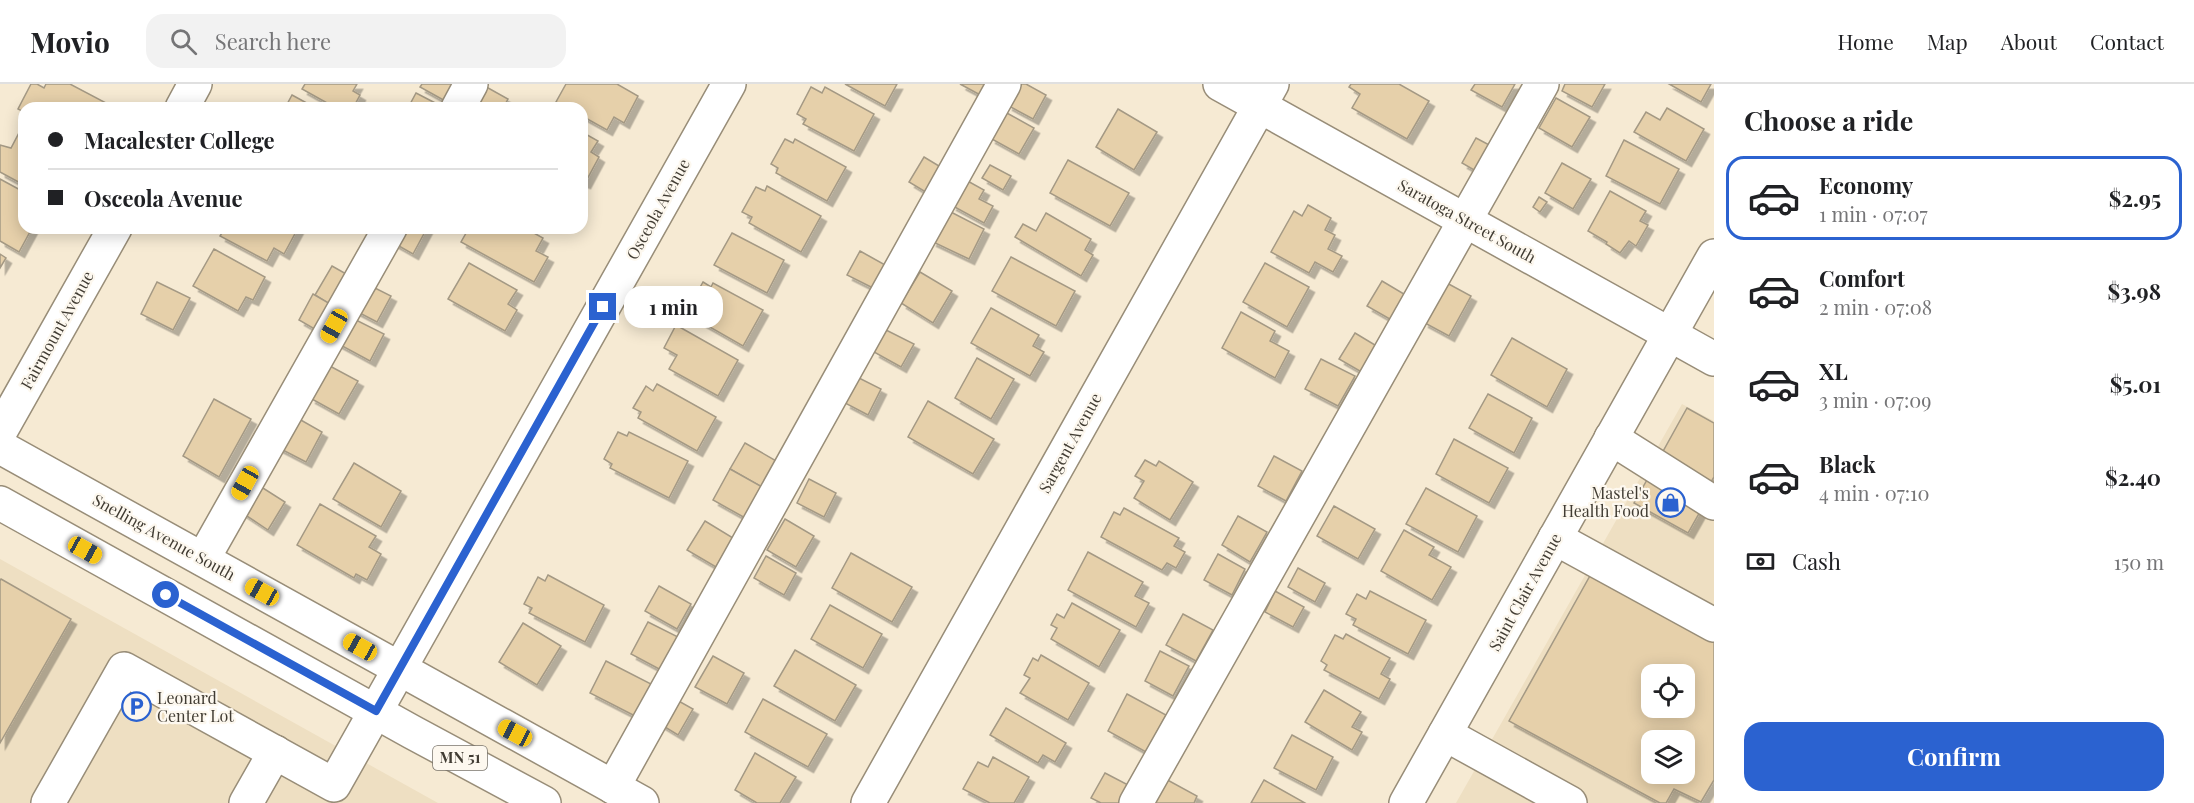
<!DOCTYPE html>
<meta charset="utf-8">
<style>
:root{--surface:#fff;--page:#f2f2f2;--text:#202124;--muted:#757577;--line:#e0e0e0;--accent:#2b62d0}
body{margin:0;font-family:"Playfair Display",serif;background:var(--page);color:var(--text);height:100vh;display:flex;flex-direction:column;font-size:22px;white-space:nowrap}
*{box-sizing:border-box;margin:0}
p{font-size:20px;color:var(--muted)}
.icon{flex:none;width:33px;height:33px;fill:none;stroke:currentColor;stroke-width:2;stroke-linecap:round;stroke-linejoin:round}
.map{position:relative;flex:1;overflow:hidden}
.panel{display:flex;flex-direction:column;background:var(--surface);width:480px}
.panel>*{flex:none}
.guide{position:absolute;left:18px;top:18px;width:570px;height:132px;border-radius:18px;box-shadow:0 3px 15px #0003;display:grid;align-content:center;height:132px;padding:0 30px;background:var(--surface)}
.buttons{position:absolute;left:1641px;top:580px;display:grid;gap:12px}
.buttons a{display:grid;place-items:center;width:54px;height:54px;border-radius:12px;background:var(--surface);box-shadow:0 3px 15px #0003;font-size:30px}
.end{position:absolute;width:27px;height:27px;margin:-14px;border:8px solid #2b62d0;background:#fff;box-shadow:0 0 0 3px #fff}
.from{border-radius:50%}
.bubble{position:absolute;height:42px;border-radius:18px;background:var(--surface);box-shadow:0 3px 15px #0003;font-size:20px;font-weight:700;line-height:42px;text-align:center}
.car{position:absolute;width:18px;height:36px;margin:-18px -9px;border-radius:8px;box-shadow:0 0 4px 2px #0007;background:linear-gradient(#f5c518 24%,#345 0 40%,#f5c518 0 76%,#345 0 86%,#f5c518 0)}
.guide b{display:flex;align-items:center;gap:21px;height:57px;font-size:22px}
.guide b+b{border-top:2px solid var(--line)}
.guide i{width:15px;height:15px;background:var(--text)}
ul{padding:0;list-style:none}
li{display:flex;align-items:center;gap:18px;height:84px;margin:0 12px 9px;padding:0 18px;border:3px solid transparent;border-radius:18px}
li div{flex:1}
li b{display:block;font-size:22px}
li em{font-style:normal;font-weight:700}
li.active{border-color:var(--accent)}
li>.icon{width:54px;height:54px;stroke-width:1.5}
h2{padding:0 30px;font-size:27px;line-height:72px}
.pay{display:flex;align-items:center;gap:15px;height:66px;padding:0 30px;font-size:22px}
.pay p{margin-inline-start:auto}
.action{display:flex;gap:12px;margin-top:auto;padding:12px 30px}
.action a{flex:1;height:69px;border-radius:18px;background:var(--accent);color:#fff;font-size:24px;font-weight:700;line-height:69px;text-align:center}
header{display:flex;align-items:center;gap:36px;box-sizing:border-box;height:84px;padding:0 30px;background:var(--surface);border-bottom:2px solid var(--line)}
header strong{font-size:28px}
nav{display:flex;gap:33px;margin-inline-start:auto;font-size:21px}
.search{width:420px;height:54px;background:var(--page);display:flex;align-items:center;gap:15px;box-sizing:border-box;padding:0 21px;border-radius:18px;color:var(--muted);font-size:22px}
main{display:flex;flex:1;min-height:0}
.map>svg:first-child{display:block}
</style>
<header>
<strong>Movio</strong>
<div class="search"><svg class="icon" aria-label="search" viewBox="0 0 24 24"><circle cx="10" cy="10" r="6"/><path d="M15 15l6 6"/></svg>Search here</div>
<nav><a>Home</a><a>Map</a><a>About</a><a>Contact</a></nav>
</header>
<main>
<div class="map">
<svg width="1714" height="719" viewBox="0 0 1714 719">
<defs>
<filter id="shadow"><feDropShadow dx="5.5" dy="5.5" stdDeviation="0" flood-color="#0004"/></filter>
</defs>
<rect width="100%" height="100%" fill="#f6ead3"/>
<g fill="#eedfc2" fill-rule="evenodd">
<path d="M1682 320 1714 337V691L1698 719H1456ZM1652 591H1684V624H1652ZM1652 657H1684V690H1652Z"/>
<path d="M0 475 438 719H0Z"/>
</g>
<g fill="#e6d0aa" stroke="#a49984" stroke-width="1.5" fill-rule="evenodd" filter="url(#shadow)">
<path d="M31 0H37L44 4 46 0H70L108 20 106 24H24V28L18 25Z"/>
<path d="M305 0H357L353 7 360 11 353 24H336L302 5Z"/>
<path d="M422 0H457L447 18 420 3Z"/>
<path d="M481 0 508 15 503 24H464Z"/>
<path d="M566 0H617L638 12 624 39 614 33 607 46 582 32V24H567L556 18Z"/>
<path d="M845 0H897L885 22Z"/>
<path d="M960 0H991L984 13Z"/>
<path d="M1018 0H1026L1046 11 1033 35 1007 21Z"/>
<path d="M1351 0H1399L1429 17 1407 55 1352 24 1360 10 1349 3Z"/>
<path d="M1475 0H1515L1502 23 1471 6Z"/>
<path d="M1565 0H1605L1592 23 1562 7Z"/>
<path d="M1669 0H1711L1701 18Z"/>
<path d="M811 3 822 9 825 3 874 30 854 67 803 40 806 35 797 30Z"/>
<path d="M416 9 443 23 442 24H408Z"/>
<path d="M292 11 314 23V24H285Z"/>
<path d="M1556 14 1590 33 1572 63 1539 44Z"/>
<path d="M1667 24 1704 45 1686 77 1634 48 1646 28 1660 36Z"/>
<path d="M1118 25 1157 48 1134 86 1096 63Z"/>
<path d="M1005 28 1034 44 1019 70 990 54Z"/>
<path d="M20 47 24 50V101L0 88V61L11 64Z"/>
<path d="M582 48 598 57 591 68 599 73 585 99 582 98Z"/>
<path d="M1476 54 1495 64 1481 90 1462 79Z"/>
<path d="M785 55 793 59 795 55 846 83 827 117 776 89 778 84 771 80Z"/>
<path d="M1624 56 1679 85 1660 120 1606 92Z"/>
<path d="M924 73 944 85 929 110 909 98Z"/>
<path d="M1068 76 1129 109 1110 142 1050 109Z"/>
<path d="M1562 79 1591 95 1573 125 1545 109Z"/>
<path d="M990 81 1011 92 1003 106 982 94Z"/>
<path d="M0 95 24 108V144H32L19 168 0 157Z"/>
<path d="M964 95 984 106 979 115 993 122 984 139 951 121Z"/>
<path d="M767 102 821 132 801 168 749 139 752 133 742 128 756 103 765 107Z"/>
<path d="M1610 107 1646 127 1640 137 1648 141 1636 162 1629 157 1620 169 1606 160 1607 158 1588 147Z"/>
<path d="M1539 113 1547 118 1540 128 1533 123Z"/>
<path d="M1308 121 1331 134 1325 146 1335 151 1328 165 1342 172 1333 188 1315 178 1309 189 1271 168 1294 127 1302 132Z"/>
<path d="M947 126 984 145 969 175 931 157Z"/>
<path d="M1046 129 1091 155 1085 166 1093 171 1081 192 1015 153 1023 140 1036 147Z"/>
<path d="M225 144H298L284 170 274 164 267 177 220 152Z"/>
<path d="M397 144H427L413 170 390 157Z"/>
<path d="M469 144H525L543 154 536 167 548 173 534 198 461 158Z"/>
<path d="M732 149 784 176 767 209 714 181Z"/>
<path d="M214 165 265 193 253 216 246 213 238 227 193 202Z"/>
<path d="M860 167 887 182 875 205 847 191Z"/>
<path d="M0 170 6 174 0 184Z"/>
<path d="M1011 173 1075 207 1056 242 992 207Z"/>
<path d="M469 179 517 206 508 220 517 226 505 247 448 215Z"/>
<path d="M1265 179 1309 203 1287 243 1243 218Z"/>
<path d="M332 182 348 191 331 221 315 211Z"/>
<path d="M920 188 952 207 933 239 901 219Z"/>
<path d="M1382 197 1409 213 1395 238 1367 222Z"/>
<path d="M157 198 190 214 173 246 141 230Z"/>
<path d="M703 198 711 203 713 199 763 226 743 262 694 234 695 231 687 227Z"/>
<path d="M1445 198 1471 212 1449 252 1423 238Z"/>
<path d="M365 199 391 212 377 238 352 225Z"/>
<path d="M313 210 332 221 318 247 299 236Z"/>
<path d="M991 224 1039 251 1033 262 1044 268 1030 292 971 259Z"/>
<path d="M1241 228 1275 247 1270 257 1289 267 1275 294 1222 264Z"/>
<path d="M346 231 384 250 370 277 333 257Z"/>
<path d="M676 241 738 276 718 312 669 285 677 271 664 264Z"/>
<path d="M886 246 914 260 901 283 874 268Z"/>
<path d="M1355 249 1380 264 1365 290 1339 275Z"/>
<path d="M1512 254 1567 285 1547 323 1491 291Z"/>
<path d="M977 274 1014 295 991 335 955 314Z"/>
<path d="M1321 275 1355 292 1338 322 1305 305Z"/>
<path d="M328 281 358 297 339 330 310 314Z"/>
<path d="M857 293 881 305 868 331 845 319Z"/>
<path d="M657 300 716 333 697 367 638 334 641 328 633 324 646 302 653 307Z"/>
<path d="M1488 310 1532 334 1514 369 1469 344Z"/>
<path d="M214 315 251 335 219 393 183 372Z"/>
<path d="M928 317 994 355 973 390 908 353Z"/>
<path d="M1687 324 1714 339V393L1711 398 1661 371Z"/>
<path d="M292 331 322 348 306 378 275 362Z"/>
<path d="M618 348 627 352 629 348 688 377 669 414 610 384 612 380 604 375Z"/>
<path d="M1454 355 1508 384 1489 419 1436 390Z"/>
<path d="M745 359 778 378 764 404 730 385Z"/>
<path d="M1274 372 1302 387 1286 417 1258 402Z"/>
<path d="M1145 376 1156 382 1159 377 1193 398 1170 436 1134 414 1144 397 1135 392Z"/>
<path d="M354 379 401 407 381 443 333 415Z"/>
<path d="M730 385 764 404 747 435 713 416Z"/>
<path d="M1652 387 1706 417 1688 449 1634 419Z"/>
<path d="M809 395 836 409 824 433 797 419Z"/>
<path d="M255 399 285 418 268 446 238 426Z"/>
<path d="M1426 404 1477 432 1458 468 1406 440Z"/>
<path d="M320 420 376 452 369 463 381 470 367 496 356 490 354 494 297 461Z"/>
<path d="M1334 422 1375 445 1358 475 1317 452Z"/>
<path d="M1124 424 1179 454 1174 462 1185 468 1176 484 1167 479 1162 486 1101 453 1114 428 1120 431Z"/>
<path d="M1238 432 1267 448 1250 478 1222 461Z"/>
<path d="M785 435 814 452 796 483 767 466Z"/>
<path d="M705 437 733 454 716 483 687 466Z"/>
<path d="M1404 446 1434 463 1429 471 1451 483 1432 516 1381 487Z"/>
<path d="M1088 468 1143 498 1135 512 1149 519 1136 543 1068 506Z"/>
<path d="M851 469 912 503 892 538 832 504Z"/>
<path d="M1218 470 1245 485 1232 511 1204 496Z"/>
<path d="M766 472 796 489 784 511 754 494Z"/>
<path d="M1298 484 1325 499 1315 518 1288 503Z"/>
<path d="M1591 490 1714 556V696L1701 718 1674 705 1666 719H1660L1509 637ZM1652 591H1684V624H1652ZM1652 657H1684V690H1652Z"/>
<path d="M548 491 604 521 585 558 529 529 532 524 524 520 538 493 545 497Z"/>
<path d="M1 495 71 535 0 659V497Z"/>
<path d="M659 502 691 520 677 545 645 527Z"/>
<path d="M1275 507 1304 523 1293 543 1265 528Z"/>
<path d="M1370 507 1426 536 1408 570 1353 541 1356 535 1346 530 1357 510 1366 515Z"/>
<path d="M1072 519 1120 546 1099 583 1051 555 1057 544 1051 541 1057 530 1064 534Z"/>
<path d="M830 521 882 550 863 584 811 555Z"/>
<path d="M1183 530 1213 546 1196 577 1166 561Z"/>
<path d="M648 538 678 553 661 586 631 570Z"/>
<path d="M523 539 561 562 537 601 499 578Z"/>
<path d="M1346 550 1390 574 1381 590 1390 595 1379 615 1324 586 1327 581 1321 577 1335 551 1343 555Z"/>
<path d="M795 566 856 601 835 637 774 602Z"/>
<path d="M1160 567 1189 582 1173 612 1145 597Z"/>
<path d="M1041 571 1089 599 1068 636 1020 609 1030 594 1024 591 1033 574 1038 577Z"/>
<path d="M713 572 744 589 727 620 695 603Z"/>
<path d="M606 577 653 601 637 633 590 609Z"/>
<path d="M1324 606 1361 628 1352 643 1362 648 1352 666 1305 638Z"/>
<path d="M1127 610 1166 631 1146 668 1108 647Z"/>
<path d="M675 615 693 625 678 651 660 640Z"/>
<path d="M763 615 827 650 808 683 745 648Z"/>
<path d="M1006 624 1066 659 1055 678 1043 671 1038 679 990 651Z"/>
<path d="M1292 651 1333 673 1316 706 1274 684Z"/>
<path d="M755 669 796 693 780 719H757L735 706Z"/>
<path d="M993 673 1029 693 1014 719H990L963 705 978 678 988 683Z"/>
<path d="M1105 689 1132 703 1123 719H1101L1091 714Z"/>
<path d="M1162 693 1197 712 1194 719H1148Z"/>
<path d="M1264 696 1305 719H1251Z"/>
</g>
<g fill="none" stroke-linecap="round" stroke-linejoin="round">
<defs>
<g id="minor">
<path d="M1220 0 1714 275"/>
<path d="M182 24 195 0"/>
<path d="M458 24 471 0"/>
<path d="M0 348 115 144"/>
<path d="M1611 354 1714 419"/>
<path d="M1555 454 1714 541"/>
<path d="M203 475 390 144"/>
<path d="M1445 650 1570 719"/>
<path d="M613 703 1004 0"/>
<path d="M48 719 124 585 334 701 729 0"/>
<path d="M246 719 275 668"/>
<path d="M868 719 1272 0"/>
<path d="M1136 719 1542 0"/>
<path d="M1406 719 1714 172"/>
</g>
<g id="major">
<path d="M0 363 642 719"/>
<path d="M0 419 412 648 544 719"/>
</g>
</defs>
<use href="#minor" stroke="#988d78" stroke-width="36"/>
<use href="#major" stroke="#988d78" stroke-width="36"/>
<use href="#minor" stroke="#fff" stroke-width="33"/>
<use href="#major" stroke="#fff" stroke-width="33"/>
</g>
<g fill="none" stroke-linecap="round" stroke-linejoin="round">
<path stroke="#2b62d0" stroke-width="8" d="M166 511 376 627 603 223"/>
</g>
<defs>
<symbol id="shop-ring" viewBox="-11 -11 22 22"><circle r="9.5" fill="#fdf8ef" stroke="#2b62d0" stroke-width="1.5"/><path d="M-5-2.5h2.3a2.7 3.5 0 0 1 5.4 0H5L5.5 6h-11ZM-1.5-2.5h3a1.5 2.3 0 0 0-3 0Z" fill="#2b62d0"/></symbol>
<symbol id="parking-ring" viewBox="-11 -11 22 22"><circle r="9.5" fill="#fdf8ef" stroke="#2b62d0" stroke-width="1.5"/><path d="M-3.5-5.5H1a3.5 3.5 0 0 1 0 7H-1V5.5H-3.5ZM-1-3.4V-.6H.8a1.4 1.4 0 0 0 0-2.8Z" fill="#2b62d0"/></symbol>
</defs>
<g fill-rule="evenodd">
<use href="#shop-ring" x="1654" y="402" width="33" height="33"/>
<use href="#parking-ring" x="120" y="606" width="33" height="33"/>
</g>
<g text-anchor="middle" stroke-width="4.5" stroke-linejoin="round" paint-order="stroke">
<rect fill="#fdf8ef" stroke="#79746b" stroke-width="1.5" x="433" y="662" width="54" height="24" rx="4.5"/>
<g font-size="15" font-weight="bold" fill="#413c33">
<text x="460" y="679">MN 51</text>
</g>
<g font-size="16" fill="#413c33" stroke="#fdf8ef">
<text transform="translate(658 125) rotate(-61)" y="6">Osceola Avenue</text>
<text transform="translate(1467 137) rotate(29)" y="6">Saratoga Street South</text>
<text transform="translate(57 246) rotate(-61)" y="6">Fairmount Avenue</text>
<text transform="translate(1070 359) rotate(-61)" y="6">Sargent Avenue</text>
<text transform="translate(164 453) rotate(29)" y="6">Snelling Avenue South</text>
<text transform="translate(1525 508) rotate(-61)" y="6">Saint Clair Avenue</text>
</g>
<g font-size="16" fill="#413c33" stroke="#fdf8ef" text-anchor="end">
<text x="1649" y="415">Mastel's<tspan x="1649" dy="18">Health Food</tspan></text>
<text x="157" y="620" text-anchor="start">Leonard<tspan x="157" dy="18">Center Lot</tspan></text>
</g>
</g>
</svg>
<div class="buttons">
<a><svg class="icon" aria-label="locate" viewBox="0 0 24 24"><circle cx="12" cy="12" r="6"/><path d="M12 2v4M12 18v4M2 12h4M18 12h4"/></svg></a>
<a><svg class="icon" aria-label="layers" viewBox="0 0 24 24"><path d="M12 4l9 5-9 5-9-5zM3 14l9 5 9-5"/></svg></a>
</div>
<i class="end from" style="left:166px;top:511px"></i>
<i class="end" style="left:603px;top:223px"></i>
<div class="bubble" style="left:624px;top:202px;width:99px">1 min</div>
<i class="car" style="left:334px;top:242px;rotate:209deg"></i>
<i class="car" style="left:245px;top:399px;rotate:209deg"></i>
<i class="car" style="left:85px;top:466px;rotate:119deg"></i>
<i class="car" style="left:262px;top:508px;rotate:299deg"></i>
<i class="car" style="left:360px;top:563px;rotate:299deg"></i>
<i class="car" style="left:515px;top:649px;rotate:298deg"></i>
<div class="guide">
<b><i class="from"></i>Macalester College</b>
<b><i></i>Osceola Avenue</b>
</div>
</div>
<section class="panel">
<h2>Choose a ride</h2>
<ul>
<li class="active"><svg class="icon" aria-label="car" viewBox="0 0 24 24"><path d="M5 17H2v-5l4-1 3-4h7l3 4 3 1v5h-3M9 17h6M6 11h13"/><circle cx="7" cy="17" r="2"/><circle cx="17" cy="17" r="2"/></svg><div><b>Economy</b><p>1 min · 07:07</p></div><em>$2.95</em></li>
<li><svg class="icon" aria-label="car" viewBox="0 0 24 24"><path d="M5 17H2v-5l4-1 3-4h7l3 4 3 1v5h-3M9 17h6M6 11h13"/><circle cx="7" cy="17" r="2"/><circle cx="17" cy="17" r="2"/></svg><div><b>Comfort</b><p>2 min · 07:08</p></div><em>$3.98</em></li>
<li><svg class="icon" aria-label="car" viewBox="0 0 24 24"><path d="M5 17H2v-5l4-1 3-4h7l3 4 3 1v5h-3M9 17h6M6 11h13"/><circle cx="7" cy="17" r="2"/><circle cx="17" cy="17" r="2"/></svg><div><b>XL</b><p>3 min · 07:09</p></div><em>$5.01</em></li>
<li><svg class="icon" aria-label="car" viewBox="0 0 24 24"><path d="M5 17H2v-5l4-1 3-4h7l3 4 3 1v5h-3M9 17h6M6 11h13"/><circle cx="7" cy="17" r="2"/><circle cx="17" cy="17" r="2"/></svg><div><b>Black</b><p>4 min · 07:10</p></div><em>$2.40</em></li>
</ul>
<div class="pay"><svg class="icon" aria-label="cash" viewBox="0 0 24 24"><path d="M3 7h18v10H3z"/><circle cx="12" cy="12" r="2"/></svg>Cash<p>150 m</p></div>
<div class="action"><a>Confirm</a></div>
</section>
</main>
